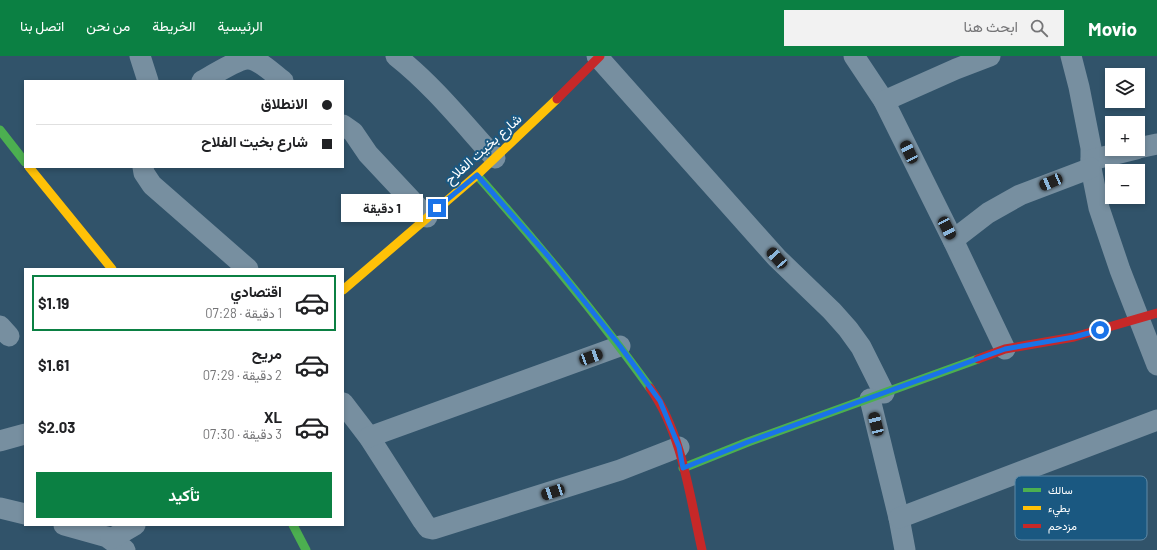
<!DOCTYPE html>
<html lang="ar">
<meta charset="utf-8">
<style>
:root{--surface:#fff;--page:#f2f2f2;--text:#202124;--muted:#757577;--line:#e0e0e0;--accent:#0b8043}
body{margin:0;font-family:Barlow,Vazirmatn,sans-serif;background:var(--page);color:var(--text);direction:rtl;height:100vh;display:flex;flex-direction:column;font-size:15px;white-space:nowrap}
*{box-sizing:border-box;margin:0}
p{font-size:13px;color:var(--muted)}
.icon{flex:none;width:22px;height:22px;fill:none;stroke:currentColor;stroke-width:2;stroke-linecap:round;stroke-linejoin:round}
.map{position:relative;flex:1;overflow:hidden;direction:ltr}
.side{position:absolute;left:24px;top:212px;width:320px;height:258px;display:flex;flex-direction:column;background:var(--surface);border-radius:0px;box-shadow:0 2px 6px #0003;direction:rtl}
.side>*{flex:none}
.banner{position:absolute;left:24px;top:24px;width:320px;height:88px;border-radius:0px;box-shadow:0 2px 6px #0003;direction:rtl;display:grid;align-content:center;height:88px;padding:0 12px;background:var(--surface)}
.fabs{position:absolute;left:1105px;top:12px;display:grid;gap:8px}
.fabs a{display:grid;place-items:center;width:40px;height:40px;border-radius:0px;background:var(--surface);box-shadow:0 2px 6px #0003;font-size:20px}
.end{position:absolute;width:18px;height:18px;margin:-9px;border:5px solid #1a73e8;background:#fff;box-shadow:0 0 0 2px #fff}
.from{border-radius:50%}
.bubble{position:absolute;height:28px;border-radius:0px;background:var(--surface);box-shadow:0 2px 6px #0003;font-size:13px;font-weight:700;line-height:28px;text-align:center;direction:rtl}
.car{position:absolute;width:12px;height:24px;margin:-12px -6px;border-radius:5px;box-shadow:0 0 3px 1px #0007;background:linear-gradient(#222 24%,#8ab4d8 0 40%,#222 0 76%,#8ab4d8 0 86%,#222 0)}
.banner b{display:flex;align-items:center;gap:14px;height:38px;font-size:15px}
.banner b+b{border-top:1px solid var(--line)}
.banner i{width:10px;height:10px;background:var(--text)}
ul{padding:7px 0 0;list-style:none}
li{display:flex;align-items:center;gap:12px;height:56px;margin:0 8px 6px;padding:0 4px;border:2px solid transparent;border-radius:0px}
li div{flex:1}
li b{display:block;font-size:15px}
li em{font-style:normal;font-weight:700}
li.on{border-color:var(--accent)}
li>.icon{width:36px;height:36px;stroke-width:1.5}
.cta{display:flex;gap:8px;margin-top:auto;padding:8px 12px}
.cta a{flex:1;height:46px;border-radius:0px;background:var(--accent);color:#fff;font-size:16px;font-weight:700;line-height:46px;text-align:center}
header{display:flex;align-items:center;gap:24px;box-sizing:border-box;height:56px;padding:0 20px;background:var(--accent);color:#fff}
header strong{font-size:19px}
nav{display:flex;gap:22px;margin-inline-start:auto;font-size:14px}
.search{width:280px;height:36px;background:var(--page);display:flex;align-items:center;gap:10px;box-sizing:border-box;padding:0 14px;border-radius:0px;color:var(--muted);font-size:15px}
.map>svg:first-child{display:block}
</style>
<header>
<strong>Movio</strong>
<div class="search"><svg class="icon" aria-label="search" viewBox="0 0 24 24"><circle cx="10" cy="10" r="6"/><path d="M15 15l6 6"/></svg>ابحث هنا</div>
<nav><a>الرئيسية</a><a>الخريطة</a><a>من نحن</a><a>اتصل بنا</a></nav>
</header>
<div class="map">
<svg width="1157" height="494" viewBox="0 0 1157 494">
<rect width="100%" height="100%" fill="#31536a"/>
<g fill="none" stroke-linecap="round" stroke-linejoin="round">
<g stroke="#778fa0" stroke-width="21">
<path d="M140 0 148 25"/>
<path d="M396 0C434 30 463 67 495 102"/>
<path d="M597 0 777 202 832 255 848 273 861 291 884 337"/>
<path d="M854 0 884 45 953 184 1005 293"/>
<path d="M1071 0 1079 31 1091 92V112L1099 152 1120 214 1157 309"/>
<path d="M202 25C211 20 240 2 249 3 260 4 275 19 283 25"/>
<path d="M884 45 956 13 990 0"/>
<path d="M343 69 353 76 368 98 427 161"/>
<path d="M1138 92 1157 88"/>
<path d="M1091 104 1136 93"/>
<path d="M143 111 144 117 152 129 248 213"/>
<path d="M953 184 988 157 1020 139 1091 112"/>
<path d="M0 270 9 280"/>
<path d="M870 343 899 462 905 494"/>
<path d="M343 347 369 381 423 465 428 472 433 473 620 414 679 391"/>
<path d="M369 381 620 290"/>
<path d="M0 385 25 378"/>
<path d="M0 452 25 458"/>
<path d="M899 462 1157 364"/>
<path d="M64 469 107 481 125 494"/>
<path d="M111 483 135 469"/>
</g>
<g stroke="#4caf50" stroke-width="9">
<path d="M0 74 25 106"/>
<path d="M477 119C538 188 596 257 650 332"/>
<path d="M683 412 748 386 978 303"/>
<path d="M293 469 306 494"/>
</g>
<g stroke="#ffc107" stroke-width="9">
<path d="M29 111 112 213"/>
<path d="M343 234 477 119 557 43"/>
</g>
<g stroke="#c62828" stroke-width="9">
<path d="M557 43 600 0"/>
<path d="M978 303 1005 293 1074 281 1157 257"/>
<path d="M650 332C682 376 690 442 702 494"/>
</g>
</g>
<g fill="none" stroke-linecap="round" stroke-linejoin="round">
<path stroke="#1a73e8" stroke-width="5" d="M437 152 477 119 548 200 620 290 660 345 679 391 683 412 748 386 1005 293 1074 281 1100 274"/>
</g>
<g text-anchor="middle" stroke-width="4" stroke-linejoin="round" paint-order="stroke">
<g font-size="14" fill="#fff" stroke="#1a5881">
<text transform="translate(483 93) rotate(-42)" y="5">شارع بخيت الفلاح</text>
</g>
</g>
<rect x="1015" y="420" width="132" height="64" rx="6" fill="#1a5881" stroke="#5f8aa7" stroke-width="1"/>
<rect x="1023" y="432" width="18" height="4" fill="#4caf50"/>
<rect x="1023" y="450" width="18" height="4" fill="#ffc107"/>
<rect x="1023" y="468" width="18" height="4" fill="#c62828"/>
<g font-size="11" fill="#fff">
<text x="1048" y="438">سالك</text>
<text x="1048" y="456">بطيء</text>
<text x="1048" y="474">مزدحم</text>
</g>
</svg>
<div class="fabs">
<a><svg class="icon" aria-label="layers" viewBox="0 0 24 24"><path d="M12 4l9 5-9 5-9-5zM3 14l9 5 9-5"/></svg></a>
<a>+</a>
<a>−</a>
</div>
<i class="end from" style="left:1100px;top:274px"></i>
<i class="end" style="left:437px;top:152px"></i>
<div class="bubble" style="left:341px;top:138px;width:82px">1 دقيقة</div>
<i class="car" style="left:909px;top:96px;rotate:334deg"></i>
<i class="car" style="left:1051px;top:126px;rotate:247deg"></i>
<i class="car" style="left:947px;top:172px;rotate:153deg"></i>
<i class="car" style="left:777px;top:202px;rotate:318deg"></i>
<i class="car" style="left:591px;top:301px;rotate:70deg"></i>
<i class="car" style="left:876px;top:368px;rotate:346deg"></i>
<i class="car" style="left:553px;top:436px;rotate:252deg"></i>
<div class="banner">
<b><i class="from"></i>الانطلاق</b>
<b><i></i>شارع بخيت الفلاح</b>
</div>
<section class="side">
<ul>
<li class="on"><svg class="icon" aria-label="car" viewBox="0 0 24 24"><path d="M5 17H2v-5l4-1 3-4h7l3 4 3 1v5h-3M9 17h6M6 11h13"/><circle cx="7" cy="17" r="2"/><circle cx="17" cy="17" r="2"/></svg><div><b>اقتصادي</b><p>1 دقيقة · 07:28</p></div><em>$1.19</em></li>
<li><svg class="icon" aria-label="car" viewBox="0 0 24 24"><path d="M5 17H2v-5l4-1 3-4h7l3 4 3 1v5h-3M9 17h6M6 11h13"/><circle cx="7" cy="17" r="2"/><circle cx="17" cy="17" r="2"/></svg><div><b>مريح</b><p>2 دقيقة · 07:29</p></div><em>$1.61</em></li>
<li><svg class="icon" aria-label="car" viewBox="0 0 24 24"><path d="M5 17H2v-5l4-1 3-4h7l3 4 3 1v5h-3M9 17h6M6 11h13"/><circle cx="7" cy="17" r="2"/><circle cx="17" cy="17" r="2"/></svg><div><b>XL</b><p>3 دقيقة · 07:30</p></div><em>$2.03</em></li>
</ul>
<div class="cta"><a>تأكيد</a></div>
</section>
</div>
